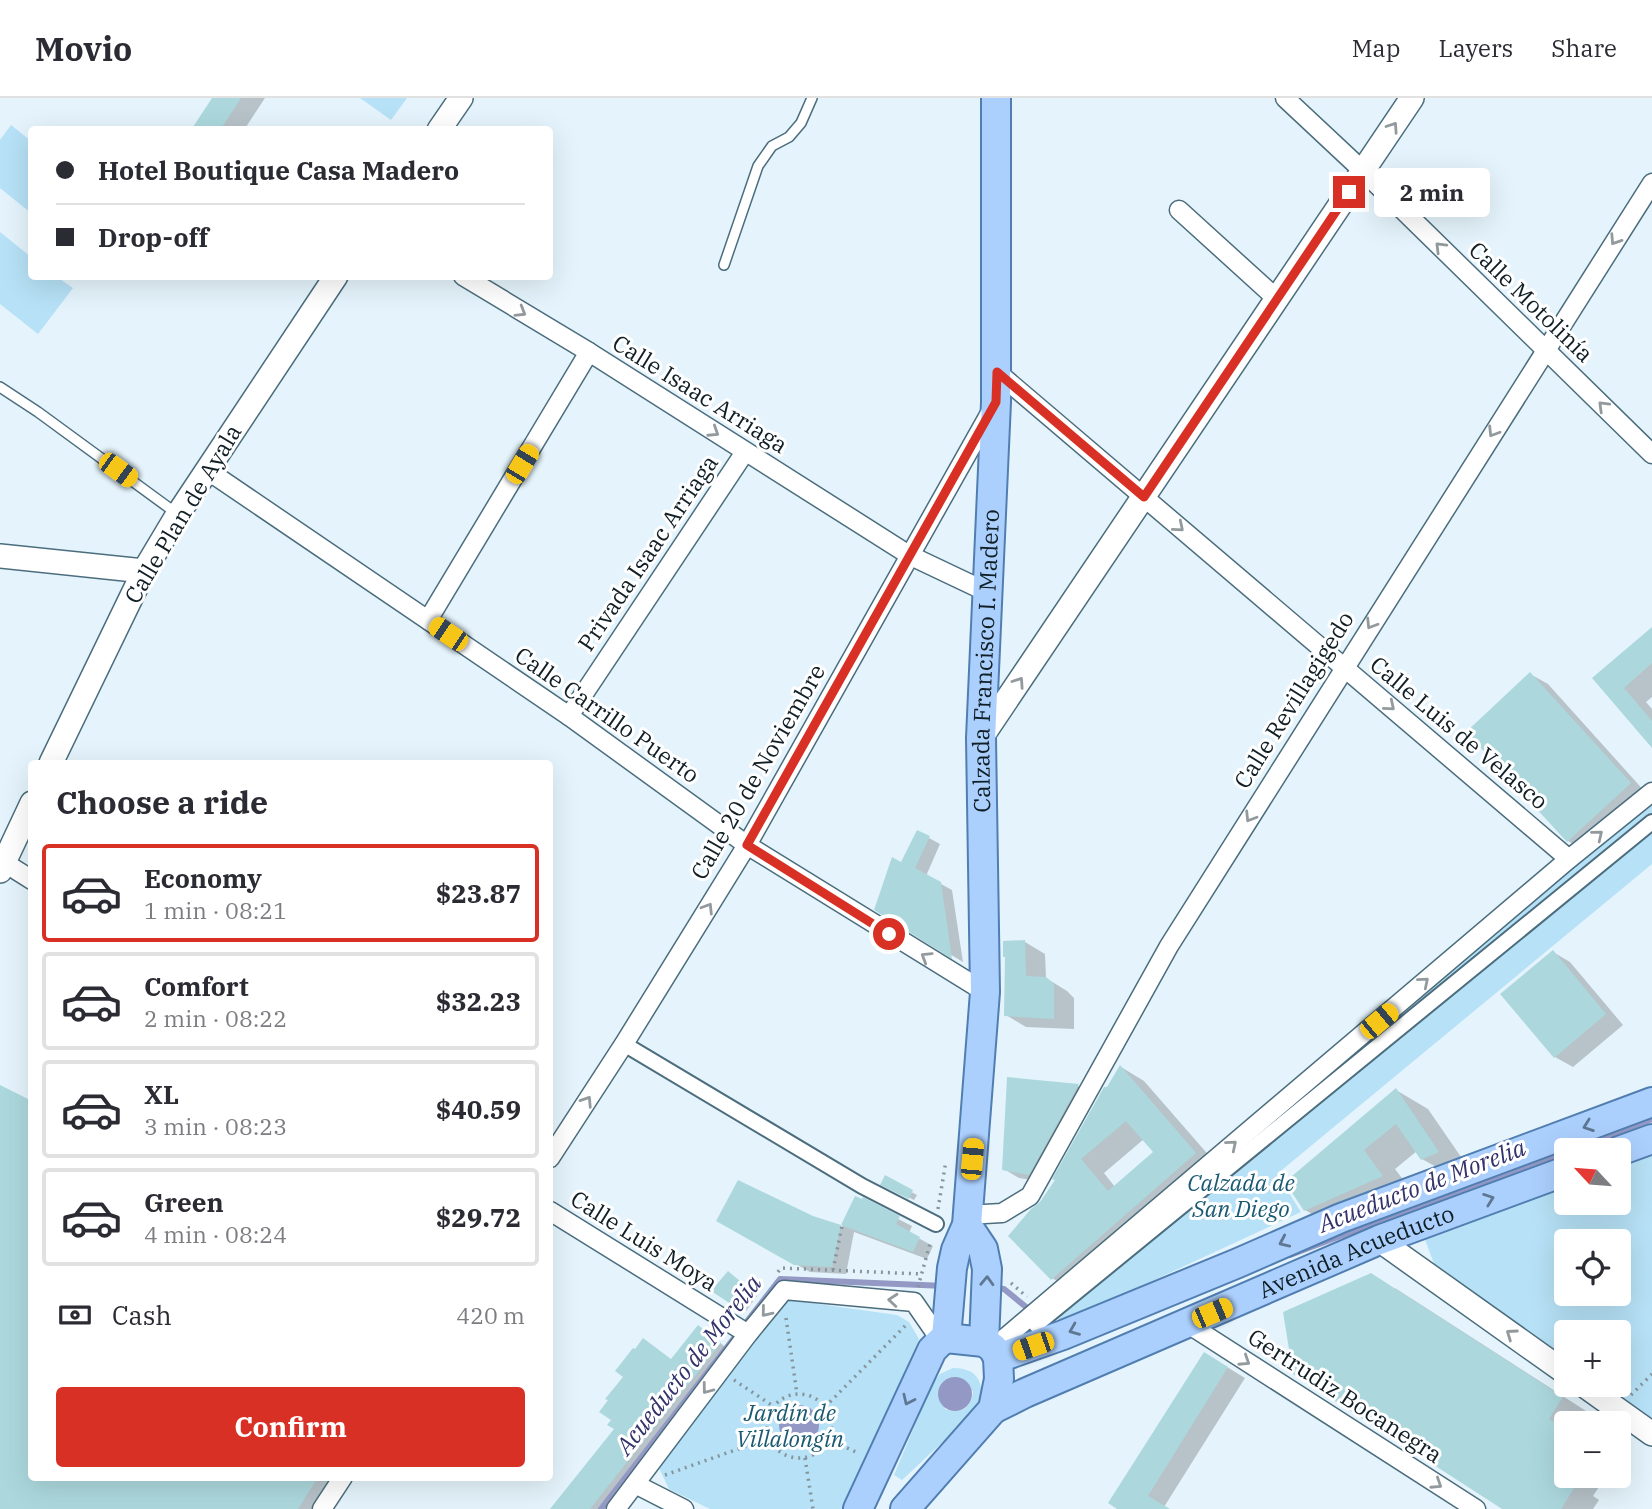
<!DOCTYPE html>
<meta charset="utf-8">
<style>
:root{--surface:#fff;--page:#f7f7f7;--text:#2b2b33;--muted:#7c7c81;--line:#e1e1e2;--accent:#d93025}
body{margin:0;font-family:"IBM Plex Serif",serif;background:var(--page);color:var(--text);height:100vh;display:flex;flex-direction:column;font-size:26px;white-space:nowrap}
*{box-sizing:border-box;margin:0}
p{font-size:23px;color:var(--muted)}
.icon{flex:none;width:38px;height:38px;fill:none;stroke:currentColor;stroke-width:2;stroke-linecap:round;stroke-linejoin:round}
.map{position:relative;flex:1;overflow:hidden}
.side{position:absolute;left:28px;top:662px;width:525px;height:721px;display:flex;flex-direction:column;background:var(--surface);border-radius:7px;box-shadow:0 7px 28px #0002}
.side>*{flex:none}
.banner{position:absolute;left:28px;top:28px;width:525px;height:154px;border-radius:7px;box-shadow:0 7px 28px #0002;display:grid;align-content:center;height:154px;padding:0 28px;background:var(--surface)}
.needle{width:46px;rotate:296deg}
.controls{position:absolute;left:1554px;top:1040px;display:grid;gap:14px}
.controls a{display:grid;place-items:center;width:77px;height:77px;border-radius:7px;background:var(--surface);box-shadow:0 7px 28px #0002;font-size:35px}
.end{position:absolute;width:32px;height:32px;margin:-16px;border:9px solid #d93025;background:#fff;box-shadow:0 0 0 4px #fff}
.from{border-radius:50%}
.bubble{position:absolute;height:49px;border-radius:7px;background:var(--surface);box-shadow:0 7px 28px #0002;font-size:23px;font-weight:700;line-height:49px;text-align:center}
.car{position:absolute;width:21px;height:42px;margin:-21px -10px;border-radius:9px;box-shadow:0 0 5px 2px #0007;background:linear-gradient(#f5c518 24%,#345 0 40%,#f5c518 0 76%,#345 0 86%,#f5c518 0)}
.banner b{display:flex;align-items:center;gap:24px;height:66px;font-size:26px}
.banner b+b{border-top:2px solid var(--line)}
.banner i{width:18px;height:18px;background:var(--text)}
ul{padding:0;list-style:none}
li{display:flex;align-items:center;gap:21px;height:98px;margin:0 14px 10px;padding:0 14px;border:4px solid var(--line);border-radius:7px}
li div{flex:1}
li b{display:block;font-size:26px}
li em{font-style:normal;font-weight:700}
li.selected{border-color:var(--accent)}
li>.icon{width:63px;height:63px;stroke-width:1.5}
h2{padding:0 28px;font-size:32px;line-height:84px}
.pay{display:flex;align-items:center;gap:18px;height:77px;padding:0 28px;font-size:26px}
.pay p{margin-inline-start:auto}
.button{display:flex;gap:14px;margin-top:auto;padding:14px 28px}
.button a{flex:1;height:80px;border-radius:7px;background:var(--accent);color:#fff;font-size:28px;font-weight:700;line-height:80px;text-align:center}
header{display:flex;align-items:center;gap:42px;box-sizing:border-box;height:98px;padding:0 35px;background:var(--surface);border-bottom:2px solid var(--line)}
header strong{font-size:33px}
nav{display:flex;gap:38px;margin-inline-start:auto;font-size:24px}
.map>svg:first-child{display:block}
</style>
<header>
<strong>Movio</strong>
<nav><a>Map</a><a>Layers</a><a>Share</a></nav>
</header>
<div class="map">
<svg width="1652" height="1411" viewBox="0 0 1652 1411">
<rect width="100%" height="100%" fill="#e5f4fc"/>
<g fill="#b6e1f6" fill-rule="evenodd">
<path d="M360 0H407L391 22Z"/>
<path d="M11 27 31 43V115L0 90V42Z"/>
<path d="M0 134 31 159 32 178 57 179 73 190 38 236 0 206Z"/>
<path d="M1652 698V766L1277 1076 1301 1114 1068 1222H1060L1055 1219V1203Z"/>
<path d="M1652 1051V1322L1601 1286H1619V1234H1566V1262L1435 1168 1422 1134 1566 1082V1104H1619V1063ZM1566 1143H1619V1195H1566Z"/>
<path d="M783 1201 897 1217 909 1224 919 1241 844 1411H710L669 1391 658 1368Z"/>
<path d="M953 1270C981 1270 986 1289 977 1312L902 1382 894 1377 932 1286 940 1276ZM945 1282 973 1293C972 1310 960 1317 945 1311L939 1291Z"/>
</g>
<g fill="#9398c4">
<circle cx="955" cy="1296" r="17"/>
<circle cx="799" cy="1327" r="20"/>
</g>
<g fill="#0003" fill-rule="evenodd">
<path d="M214 0H265L244 32H193Z"/>
<path d="M1652 531V599L1646 604 1652 611V647L1595 580Z"/>
<path d="M1530 576 1548 586 1647 696 1585 753 1568 743Z"/>
<path d="M929 740 940 746 926 778 952 792 963 864 877 812 902 766Z"/>
<path d="M1025 844 1045 856 1046 880 1067 893 1074 900V931L1026 929 1006 917Z"/>
<path d="M1553 854 1570 864 1623 927 1573 969 1555 959Z"/>
<path d="M1121 969 1144 983 1219 1069 1075 1194 1052 1180 1041 1105 1057 1082ZM1144 1041 1155 1054 1115 1089 1104 1075Z"/>
<path d="M1009 981 1078 988 1093 997 1044 1084 1019 1080 1004 1071Z"/>
<path d="M0 989 32 1379H333L313 1411H0Z"/>
<path d="M1396 992 1428 1011 1470 1072 1454 1079 1422 1061 1417 1053 1395 1071 1414 1096 1337 1130 1305 1112Z"/>
<path d="M886 1080 917 1097 914 1102 883 1086Z"/>
<path d="M856 1100 912 1128 909 1135 933 1148 927 1161 854 1134 846 1176 810 1174 718 1122 812 1120 842 1129Z"/>
<path d="M733 1178 757 1198 746 1213 714 1193Z"/>
<path d="M1395 1190 1586 1313 1578 1325H1566V1377H1607L1593 1398 1599 1402 1593 1411H1505Z"/>
<path d="M708 1235 729 1252 603 1411H551L672 1262Z"/>
<path d="M1222 1266 1245 1280 1164 1409 1167 1411H1120Z"/>
</g>
<g fill="none" stroke-linecap="round" stroke-linejoin="round">
<g stroke="#9398c4" stroke-width="6">
<path d="M1569 1052 1652 1021"/>
<path d="M1290 1157 1566 1053"/>
<path d="M994 1190 1004 1191 1031 1213"/>
<path d="M601 1411 780 1181 945 1188"/>
</g>
</g>
<g fill="#acd8dd" fill-rule="evenodd">
<path d="M212 0H241L220 32H191Z"/>
<path d="M1652 529V565L1624 590 1652 623V650L1592 580Z"/>
<path d="M1530 574 1631 685 1567 744 1466 634Z"/>
<path d="M917 732 930 738 915 770 941 784 952 861 874 812 892 759 901 764Z"/>
<path d="M1025 842 1026 878 1046 879 1054 886V921L1004 918 1005 859H1003V843Z"/>
<path d="M1553 852 1606 916 1554 960 1500 896Z"/>
<path d="M1120 967 1196 1055 1051 1182 1008 1138 1031 1111 1040 1104 1055 1082 1052 1081 1104 989H1107ZM1126 1023 1153 1054 1108 1093 1081 1061Z"/>
<path d="M1007 979 1079 986 1029 1077 1002 1072Z"/>
<path d="M0 987 32 1003V1379H318L298 1411H0Z"/>
<path d="M1396 990 1439 1054 1421 1062 1396 1026 1364 1052 1383 1078 1304 1113 1285 1084Z"/>
<path d="M885 1077 913 1092 909 1101 880 1087Z"/>
<path d="M738 1082 813 1118 841 1127 855 1098 862 1101 863 1099 900 1118 896 1126 920 1139 913 1154 841 1127 832 1169 794 1167 716 1123Z"/>
<path d="M728 1173 753 1194 740 1212 711 1193Z"/>
<path d="M1371 1175 1563 1299 1549 1321 1566 1331V1377H1575L1571 1383 1576 1387 1561 1411H1502L1293 1276 1283 1214Z"/>
<path d="M698 1227 721 1245 590 1411H550L614 1331 607 1327 611 1322 599 1314 608 1302 605 1301 623 1279 615 1273 633 1250 635 1251 643 1240 671 1261Z"/>
<path d="M1204 1254 1228 1269 1148 1398 1170 1411H1117L1108 1405Z"/>
</g>
<g fill="none" stroke-linecap="round" stroke-linejoin="round">
<defs>
<g id="service">
<path d="M724 167 758 68 772 48 789 39 801 25 812 0"/>
<path d="M0 289 38 314 176 415"/>
</g>
<g id="pedestrian">
<path d="M624 946 862 1088 936 1126"/>
<path d="M1036 1227 1652 724"/>
</g>
<g id="minor">
<path d="M1285 0 1363 73 1652 356"/>
<path d="M1179 112 1277 201"/>
<path d="M463 178 589 254 909 457 987 494"/>
<path d="M997 274 1569 761"/>
<path d="M207 372 569 618 747 747 985 894"/>
<path d="M428 522 589 254"/>
<path d="M569 618 745 354"/>
<path d="M0 762 32 782"/>
<path d="M550 1060 624 946 747 747 993 310"/>
<path d="M550 1113 748 1236"/>
<path d="M967 1117 1002 1115 1030 1098 1169 848 1652 85"/>
<path d="M1188 1226 1476 1411"/>
<path d="M993 1250 1569 761 1652 694"/>
<path d="M635 1386 684 1411"/>
<path d="M322 1411 343 1379"/>
<path d="M616 1411 748 1236 784 1192 914 1204 941 1243"/>
</g>
<g id="tertiary">
<path d="M439 32 461 0"/>
<path d="M0 458 144 473"/>
<path d="M981 640 1412 0"/>
<path d="M51 665 144 473 178 416 336 178"/>
<path d="M0 773 32 705"/>
<path d="M1379 1142 1566 1275"/>
<path d="M1582 1286 1652 1336"/>
</g>
<g id="primary">
<path d="M1619 1053 1652 1041"/>
<path d="M967 1127 983 1151 987 1171 984 1244"/>
<path id="s1" d="M946 1240 952 1170 956 1152 967 1127 985 894 981 640 996 304V0"/>
<path d="M998 1260 1063 1237 1238 1165 1341 1120 1652 1004"/>
<path id="s2" d="M993 1311 1025 1295 1379 1142 1566 1073"/>
<path d="M858 1411 932 1252 941 1243 946 1240 984 1244 993 1250 998 1260 999 1281 993 1311 905 1411"/>
</g>
</defs>
<use href="#service" stroke="#4b6d7d" stroke-width="12"/>
<use href="#pedestrian" stroke="#4b6d7d" stroke-width="18"/>
<use href="#minor" stroke="#4b6d7d" stroke-width="21"/>
<use href="#tertiary" stroke="#4b6d7d" stroke-width="26"/>
<use href="#primary" stroke="#517eb1" stroke-width="32"/>
<g stroke="#86949c" stroke-width="3.5" stroke-dasharray="2 5" stroke-linecap="butt">
<path d="M938 1111 946 1063"/>
<path d="M833 1172 842 1128"/>
<path d="M778 1174 781 1170 921 1176"/>
<path d="M1011 1185 1027 1199"/>
<path d="M918 1189 931 1142"/>
<path d="M786 1220 797 1296"/>
<path d="M734 1282 773 1308"/>
<circle cx="799" cy="1328" r="32"/>
<path d="M1631 1297 1652 1276"/>
<path d="M825 1309 907 1226"/>
<path d="M828 1341 858 1355"/>
<path d="M805 1360 813 1411"/>
<path d="M665 1377 769 1340"/>
</g>
<use href="#service" stroke="#fff" stroke-width="9"/>
<use href="#pedestrian" stroke="#fff" stroke-width="14"/>
<use href="#minor" stroke="#fff" stroke-width="18"/>
<use href="#tertiary" stroke="#fff" stroke-width="23"/>
<use href="#primary" stroke="#acd0fe" stroke-width="28"/>
</g>
<defs><path id="oneway-chevron" d="M-2-3.5L2.5 0L-2 3.5" fill="none" stroke-width="1.6" stroke-linecap="round" stroke-linejoin="round" transform="scale(1.75)"/></defs>
<g stroke="#939a9d">
<use href="#oneway-chevron" transform="translate(1393 29) rotate(-56)"/>
<use href="#oneway-chevron" transform="translate(1615 142) rotate(123)"/>
<use href="#oneway-chevron" transform="translate(1440 149) rotate(-135)"/>
<use href="#oneway-chevron" transform="translate(521 214) rotate(31)"/>
<use href="#oneway-chevron" transform="translate(1603 308) rotate(-136)"/>
<use href="#oneway-chevron" transform="translate(714 334) rotate(33)"/>
<use href="#oneway-chevron" transform="translate(1493 334) rotate(122)"/>
<use href="#oneway-chevron" transform="translate(1179 429) rotate(40)"/>
<use href="#oneway-chevron" transform="translate(1371 526) rotate(122)"/>
<use href="#oneway-chevron" transform="translate(1019 584) rotate(-56)"/>
<use href="#oneway-chevron" transform="translate(1390 608) rotate(40)"/>
<use href="#oneway-chevron" transform="translate(1250 719) rotate(122)"/>
<use href="#oneway-chevron" transform="translate(1598 737) rotate(-39)"/>
<use href="#oneway-chevron" transform="translate(708 810) rotate(-58)"/>
<use href="#oneway-chevron" transform="translate(926 859) rotate(-148)"/>
<use href="#oneway-chevron" transform="translate(1424 884) rotate(-40)"/>
<use href="#oneway-chevron" transform="translate(587 1003) rotate(-57)"/>
<use href="#oneway-chevron" transform="translate(1232 1047) rotate(-40)"/>
<use href="#oneway-chevron" transform="translate(893 1202) rotate(-175)"/>
<use href="#oneway-chevron" transform="translate(766 1214) rotate(129)"/>
<use href="#oneway-chevron" transform="translate(1511 1236) rotate(-145)"/>
<use href="#oneway-chevron" transform="translate(1245 1263) rotate(33)"/>
<use href="#oneway-chevron" transform="translate(707 1291) rotate(127)"/>
<use href="#oneway-chevron" transform="translate(1437 1386) rotate(33)"/>
</g>
<g stroke="#5e7792">
<use href="#oneway-chevron" transform="translate(1588 1028) rotate(160)"/>
<use href="#oneway-chevron" transform="translate(1489 1101) rotate(-20)"/>
<use href="#oneway-chevron" transform="translate(1284 1144) rotate(156)"/>
<use href="#oneway-chevron" transform="translate(987 1183) rotate(-88)"/>
<use href="#oneway-chevron" transform="translate(1074 1232) rotate(158)"/>
<use href="#oneway-chevron" transform="translate(908 1302) rotate(115)"/>
</g>
<g fill="none" stroke-linecap="round" stroke-linejoin="round">
<path stroke="#d93025" stroke-width="9" d="M889 836 747 747 996 304 997 274 1144 399 1349 94"/>
</g>
<g text-anchor="middle" stroke-width="6" stroke-linejoin="round" paint-order="stroke">
<g font-size="23" fill="#101e25" stroke="#fff">
<text transform="translate(1531 204) rotate(44)" y="8">Calle Motolinía</text>
<text transform="translate(700 296) rotate(32)" y="8">Calle Isaac Arriaga</text>
<text transform="translate(183 416) rotate(-59)" y="8">Calle Plan de Ayala</text>
<text transform="translate(648 455) rotate(-56)" y="8">Privada Isaac Arriaga</text>
<text dy="8" stroke="none"><textPath href="#s1" startOffset="681">Calzada Francisco I. Madero</textPath></text>
<text transform="translate(1294 602) rotate(-58)" y="8">Calle Revillagigedo</text>
<text transform="translate(607 617) rotate(35)" y="8">Calle Carrillo Puerto</text>
<text transform="translate(1459 635) rotate(40)" y="8">Calle Luis de Velasco</text>
<text transform="translate(758 674) rotate(-60)" y="8">Calle 20 de Noviembre</text>
<text transform="translate(644 1143) rotate(32)" y="8">Calle Luis Moya</text>
<text dy="8" stroke="none"><textPath href="#s2" startOffset="396">Avenida Acueducto</textPath></text>
<text transform="translate(1345 1298) rotate(33)" y="8">Gertrudiz Bocanegra</text>
</g>
<g font-size="23" font-style="italic" fill="#195972" stroke="#fff">
<text x="1241" y="1093">Calzada de<tspan x="1241" dy="26">San Diego</tspan></text>
<text x="790" y="1323">Jardín de<tspan x="790" dy="26">Villalongín</tspan></text>
</g>
<g font-size="24" font-style="italic" fill="#31336a" stroke="#fff">
<text transform="translate(1422 1088) rotate(-21)" y="8">Acueducto de Morelia</text>
<text transform="translate(689 1267) rotate(-52)" y="8">Acueducto de Morelia</text>
</g>
</g>
</svg>
<div class="controls">
<a><svg class="needle" viewBox="-14 -14 28 28"><path d="M0-13l5 13h-10z" fill="#e53935"/><path d="M0 13l5-13h-10z" fill="#7c7c81"/></svg></a>
<a><svg class="icon" aria-label="locate" viewBox="0 0 24 24"><circle cx="12" cy="12" r="6"/><path d="M12 2v4M12 18v4M2 12h4M18 12h4"/></svg></a>
<a>+</a>
<a>−</a>
</div>
<i class="end from" style="left:889px;top:836px"></i>
<i class="end" style="left:1349px;top:94px"></i>
<div class="bubble" style="left:1374px;top:70px;width:116px">2 min</div>
<i class="car" style="left:522px;top:366px;rotate:31deg"></i>
<i class="car" style="left:118px;top:372px;rotate:126deg"></i>
<i class="car" style="left:448px;top:536px;rotate:304deg"></i>
<i class="car" style="left:1379px;top:923px;rotate:50deg"></i>
<i class="car" style="left:972px;top:1061px;rotate:5deg"></i>
<i class="car" style="left:1212px;top:1215px;rotate:67deg"></i>
<i class="car" style="left:1033px;top:1248px;rotate:251deg"></i>
<div class="banner">
<b><i class="from"></i>Hotel Boutique Casa Madero</b>
<b><i></i>Drop-off</b>
</div>
<section class="side">
<h2>Choose a ride</h2>
<ul>
<li class="selected"><svg class="icon" aria-label="car" viewBox="0 0 24 24"><path d="M5 17H2v-5l4-1 3-4h7l3 4 3 1v5h-3M9 17h6M6 11h13"/><circle cx="7" cy="17" r="2"/><circle cx="17" cy="17" r="2"/></svg><div><b>Economy</b><p>1 min · 08:21</p></div><em>$23.87</em></li>
<li><svg class="icon" aria-label="car" viewBox="0 0 24 24"><path d="M5 17H2v-5l4-1 3-4h7l3 4 3 1v5h-3M9 17h6M6 11h13"/><circle cx="7" cy="17" r="2"/><circle cx="17" cy="17" r="2"/></svg><div><b>Comfort</b><p>2 min · 08:22</p></div><em>$32.23</em></li>
<li><svg class="icon" aria-label="car" viewBox="0 0 24 24"><path d="M5 17H2v-5l4-1 3-4h7l3 4 3 1v5h-3M9 17h6M6 11h13"/><circle cx="7" cy="17" r="2"/><circle cx="17" cy="17" r="2"/></svg><div><b>XL</b><p>3 min · 08:23</p></div><em>$40.59</em></li>
<li><svg class="icon" aria-label="car" viewBox="0 0 24 24"><path d="M5 17H2v-5l4-1 3-4h7l3 4 3 1v5h-3M9 17h6M6 11h13"/><circle cx="7" cy="17" r="2"/><circle cx="17" cy="17" r="2"/></svg><div><b>Green</b><p>4 min · 08:24</p></div><em>$29.72</em></li>
</ul>
<div class="pay"><svg class="icon" aria-label="cash" viewBox="0 0 24 24"><path d="M3 7h18v10H3z"/><circle cx="12" cy="12" r="2"/></svg>Cash<p>420 m</p></div>
<div class="button"><a>Confirm</a></div>
</section>
</div>
